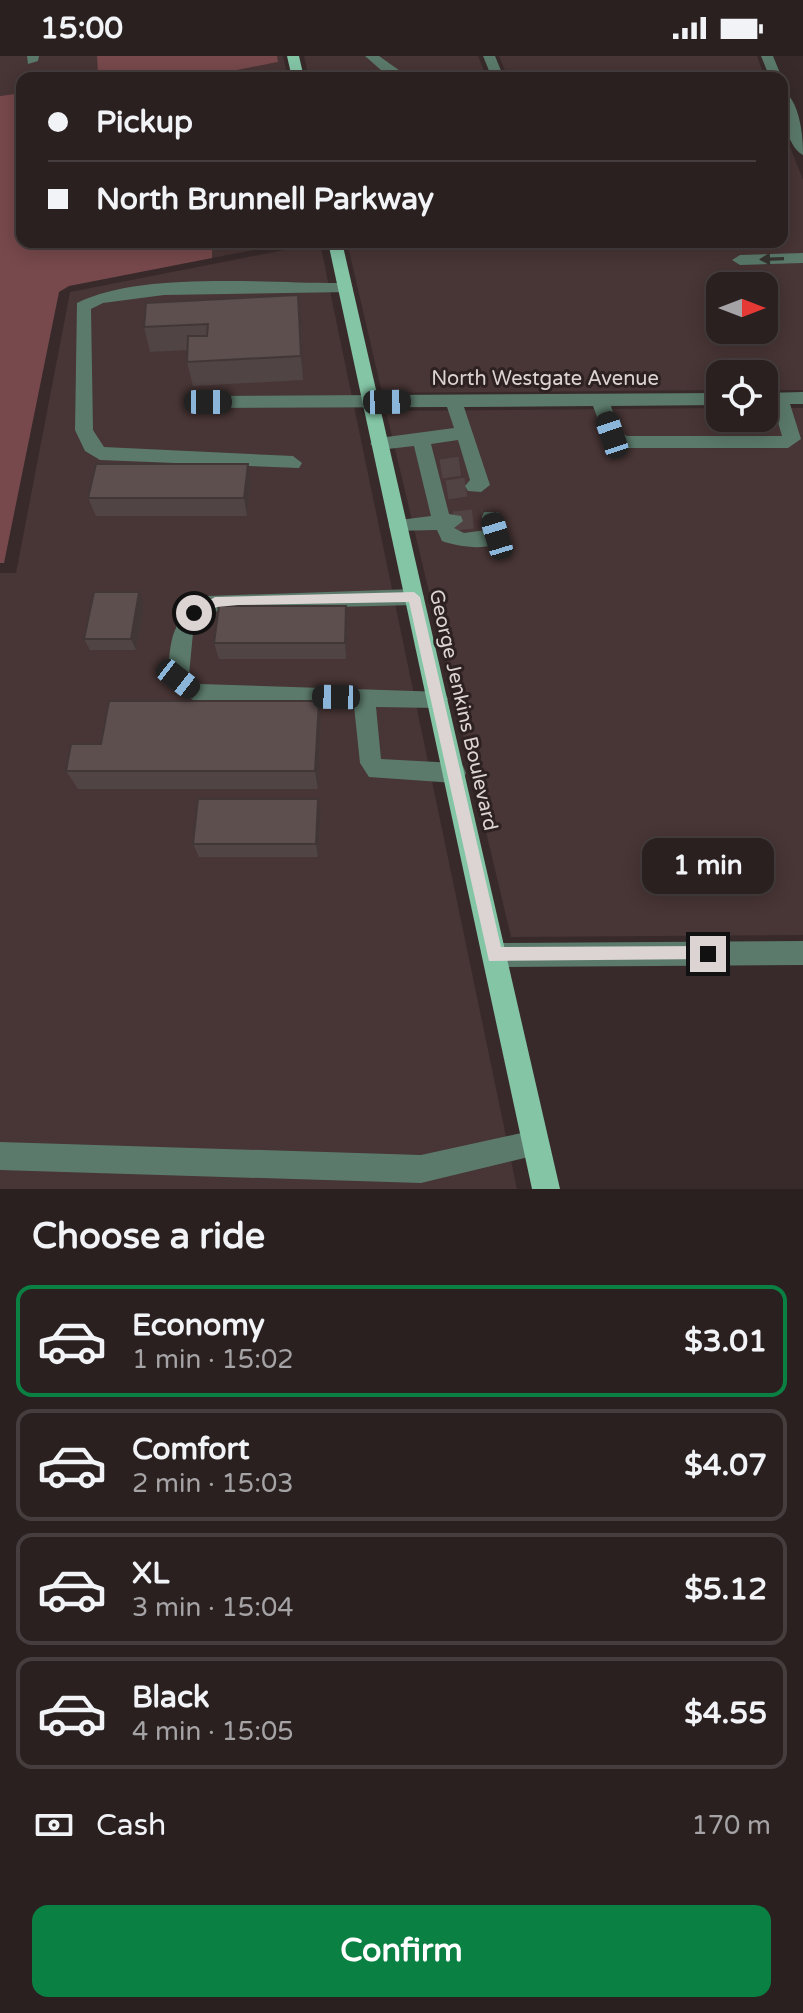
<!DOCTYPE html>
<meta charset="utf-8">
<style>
:root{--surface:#2a2020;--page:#362d2d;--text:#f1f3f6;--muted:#a5a3a5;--line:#463e3e;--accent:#0b8043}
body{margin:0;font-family:"Varela Round",sans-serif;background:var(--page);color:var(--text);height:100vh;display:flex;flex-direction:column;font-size:30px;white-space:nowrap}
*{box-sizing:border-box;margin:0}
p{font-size:26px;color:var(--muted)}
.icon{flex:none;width:44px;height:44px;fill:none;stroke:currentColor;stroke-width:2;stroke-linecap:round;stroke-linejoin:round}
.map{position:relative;height:1133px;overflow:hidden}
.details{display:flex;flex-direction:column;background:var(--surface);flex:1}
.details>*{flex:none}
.top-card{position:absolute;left:16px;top:16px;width:772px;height:176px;border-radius:16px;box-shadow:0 4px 20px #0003,0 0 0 2px var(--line);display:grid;align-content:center;height:176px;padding:0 32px;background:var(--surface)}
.needle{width:52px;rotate:90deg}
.controls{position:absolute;left:706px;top:216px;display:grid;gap:16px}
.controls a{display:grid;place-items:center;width:72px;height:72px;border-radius:16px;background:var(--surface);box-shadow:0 4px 20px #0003,0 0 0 2px var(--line);font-size:40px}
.end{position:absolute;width:36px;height:36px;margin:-18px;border:10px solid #dcd3d3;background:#111;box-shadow:0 0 0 4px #111}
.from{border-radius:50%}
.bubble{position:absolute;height:56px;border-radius:16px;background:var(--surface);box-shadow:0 4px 20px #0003,0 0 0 2px var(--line);font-size:26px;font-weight:800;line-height:56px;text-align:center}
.car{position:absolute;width:24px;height:48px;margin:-24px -12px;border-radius:10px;box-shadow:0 0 6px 2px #0007;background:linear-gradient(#222 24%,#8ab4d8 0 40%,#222 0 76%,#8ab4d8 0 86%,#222 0)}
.top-card b{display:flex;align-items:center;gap:28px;height:76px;font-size:30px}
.top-card b+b{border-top:2px solid var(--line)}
.top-card i{width:20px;height:20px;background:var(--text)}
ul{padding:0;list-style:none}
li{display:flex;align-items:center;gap:24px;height:112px;margin:0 16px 12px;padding:0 16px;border:4px solid var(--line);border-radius:16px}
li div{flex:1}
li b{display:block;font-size:30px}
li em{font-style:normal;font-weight:800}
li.active{border-color:var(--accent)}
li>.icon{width:72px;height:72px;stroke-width:1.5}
h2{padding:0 32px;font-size:36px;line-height:96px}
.pay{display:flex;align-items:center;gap:20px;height:88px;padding:0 32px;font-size:30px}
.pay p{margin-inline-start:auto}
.primary-button{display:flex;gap:16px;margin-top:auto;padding:16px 32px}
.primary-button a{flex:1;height:92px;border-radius:16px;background:var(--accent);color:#fff;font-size:32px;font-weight:800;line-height:92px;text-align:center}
.status{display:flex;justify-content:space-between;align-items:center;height:56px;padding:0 40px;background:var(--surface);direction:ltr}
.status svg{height:22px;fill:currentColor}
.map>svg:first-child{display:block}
</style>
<div class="status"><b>15:00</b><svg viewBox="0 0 49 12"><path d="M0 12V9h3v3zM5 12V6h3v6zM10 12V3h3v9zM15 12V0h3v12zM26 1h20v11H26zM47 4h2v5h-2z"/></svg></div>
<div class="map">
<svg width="803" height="1133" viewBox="0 0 803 1133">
<rect width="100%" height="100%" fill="#382a2b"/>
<g fill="#483535" fill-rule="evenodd">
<path d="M0 0H97L98 22H22V37L0 40Z"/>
<path d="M277 0H283L288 22H197L277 6Z"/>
<path d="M304 0H478L487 22H309Z"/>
<path d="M499 0H757L765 22H508Z"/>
<path d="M782 70 803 124V334H764V318H720V334L382 337 347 186H782ZM720 230H764V274H720Z"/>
<path d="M212 186H296L212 202Z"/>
<path d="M320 187 517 1133H0V517H16L70 236Z"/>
<path d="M720 352V362H764V352H803V879L511 881 386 355Z"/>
</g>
<g fill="#77494c">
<path d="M97 0H277L278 6 197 22H98Z"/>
<path d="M22 37V186H212V202L69 230 59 236 4 507H0V40Z"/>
</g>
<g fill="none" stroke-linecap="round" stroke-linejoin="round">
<g stroke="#514344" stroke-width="19" stroke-dasharray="19 9" stroke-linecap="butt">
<path d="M441 413 467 409"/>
<path d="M447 434 474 430"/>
<path d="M454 465 483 462"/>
</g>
<g fill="#5b7a6b" fill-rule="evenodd">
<path d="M27 0H39L38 5 28 8Z"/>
<path d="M365 0H379L410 22H390Z"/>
<path d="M483 0H495L504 22H470L490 17Z"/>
<path d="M761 0H773L782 22V23L770 22Z"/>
<path d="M782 34C800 44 803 80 803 99 785 90 782 52 782 34Z"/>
<path d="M803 197V207L740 209 732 204 740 199Z"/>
<path d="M345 227 353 232 350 236 164 239 103 247 91 253 93 374 104 391 293 400 302 407 299 412 100 404 85 395 75 374 77 247C142 214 271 228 345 227Z"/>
<path d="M803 336V348H790L801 383 788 392H624L606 384 593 350 464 351 490 429 481 436 468 435 465 430 470 424 458 384 431 388 449 458 461 460 463 465 454 472 464 477 486 474 482 461 484 456H498L506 480C495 497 459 491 442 485L437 474 391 475 389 470 391 465 431 460 414 390 379 394 370 388 379 382 454 372 447 351 208 352 199 346 208 340 720 337V349L611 350 619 375 627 380H782L773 349H764V337Z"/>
<path d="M414 533 421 535 424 541 421 547 414 549 218 554 193 577 189 619 200 628 444 636 448 643 444 650 437 652 376 651 381 703 455 707 463 710 466 717 463 724 455 727 369 721 360 707 354 650 196 646 171 629 168 623C170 582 171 562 208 540Z"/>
<path d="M803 885V909L495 911 486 908 483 899 486 890 495 887Z"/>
<path d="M535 1074 545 1077 548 1087 545 1097 421 1127 0 1114V1086L421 1099Z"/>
</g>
<g fill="#84c5a6" fill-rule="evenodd">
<path d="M287 0H299L304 22H292Z"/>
<path d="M328 186H342L560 1133H532Z"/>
</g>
</g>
<g fill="#514444">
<path d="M301 264 303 324 193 330 187 306 188 294 150 296 144 271Z"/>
<path d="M251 426 247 460H96L88 442Z"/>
<path d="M144 548 136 594H90L84 583Z"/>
<path d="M346 550 348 567 346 603H219L214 587Z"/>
<path d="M321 664 318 733H78L66 715 101 688Z"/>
<path d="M321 757 318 801H199L193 788Z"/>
</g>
<g fill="#423737">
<path d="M298 239 301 264 303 324 301 300Z"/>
<path d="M248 408 251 426 247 460 244 442Z"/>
<path d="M139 536 144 548 136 594 131 583Z"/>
<path d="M346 550 348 567 346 603 345 587Z"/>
<path d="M319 645 321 664 318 733 315 715Z"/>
<path d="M318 743 321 757 318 801 316 788Z"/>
</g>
<g fill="#5e4f4f" stroke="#423737" stroke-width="2">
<path d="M298 239 301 300 187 306 188 280H207L208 268 144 271 146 247Z"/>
<path d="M96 408H248L244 442H88Z"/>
<path d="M94 536H139L131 583H84Z"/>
<path d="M219 550H346L345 587H214Z"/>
<path d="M109 645H319L315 715H66L71 688H101Z"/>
<path d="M198 743H318L316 788H193Z"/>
</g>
<defs><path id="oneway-solid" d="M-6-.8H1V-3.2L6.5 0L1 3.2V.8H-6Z" transform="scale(2)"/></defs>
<use fill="#363330" href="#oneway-solid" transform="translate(772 203) rotate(178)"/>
<path fill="#dcd3d3" d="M414 536 420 541 501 891 708 890 716 898 713 903 489 905 409 546 238 549 217 551 194 563 188 557 215 541Z"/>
<g text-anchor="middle" stroke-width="6" stroke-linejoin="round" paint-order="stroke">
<g font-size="20" fill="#dcd3d3" stroke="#2d2121">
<text x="545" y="329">North Westgate Avenue</text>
<text transform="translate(464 654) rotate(77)" y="7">George Jenkins Boulevard</text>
</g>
</g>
</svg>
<div class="controls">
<a><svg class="needle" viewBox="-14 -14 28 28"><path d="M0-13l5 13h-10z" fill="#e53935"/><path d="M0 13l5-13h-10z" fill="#a5a3a5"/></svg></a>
<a><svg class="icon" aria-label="locate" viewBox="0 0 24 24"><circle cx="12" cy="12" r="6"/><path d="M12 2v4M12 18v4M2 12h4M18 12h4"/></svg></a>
</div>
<i class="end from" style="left:194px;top:557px"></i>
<i class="end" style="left:708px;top:898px"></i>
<div class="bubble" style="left:642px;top:782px;width:132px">1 min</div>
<i class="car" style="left:208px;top:346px;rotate:90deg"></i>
<i class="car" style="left:387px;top:346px;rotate:89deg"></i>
<i class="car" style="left:612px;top:379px;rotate:341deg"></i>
<i class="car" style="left:497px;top:480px;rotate:343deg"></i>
<i class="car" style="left:178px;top:623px;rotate:128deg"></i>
<i class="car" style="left:336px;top:641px;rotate:271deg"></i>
<div class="top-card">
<b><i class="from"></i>Pickup</b>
<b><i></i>North Brunnell Parkway</b>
</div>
</div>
<section class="details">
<h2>Choose a ride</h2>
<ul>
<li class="active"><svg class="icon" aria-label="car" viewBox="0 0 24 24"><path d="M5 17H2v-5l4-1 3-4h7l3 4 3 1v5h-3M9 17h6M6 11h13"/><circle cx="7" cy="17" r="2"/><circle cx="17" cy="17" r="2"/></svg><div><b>Economy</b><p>1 min · 15:02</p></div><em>$3.01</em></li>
<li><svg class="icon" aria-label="car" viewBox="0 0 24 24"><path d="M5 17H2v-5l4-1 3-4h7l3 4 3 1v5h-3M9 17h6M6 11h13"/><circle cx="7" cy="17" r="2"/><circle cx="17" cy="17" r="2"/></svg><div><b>Comfort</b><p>2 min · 15:03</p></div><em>$4.07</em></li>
<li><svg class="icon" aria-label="car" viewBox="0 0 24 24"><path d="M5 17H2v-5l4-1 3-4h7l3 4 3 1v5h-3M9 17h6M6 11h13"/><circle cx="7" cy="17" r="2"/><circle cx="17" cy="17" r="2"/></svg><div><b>XL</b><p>3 min · 15:04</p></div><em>$5.12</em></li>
<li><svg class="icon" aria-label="car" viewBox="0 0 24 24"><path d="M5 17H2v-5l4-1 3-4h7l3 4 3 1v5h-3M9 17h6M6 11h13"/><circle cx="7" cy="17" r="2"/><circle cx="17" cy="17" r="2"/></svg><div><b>Black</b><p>4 min · 15:05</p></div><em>$4.55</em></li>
</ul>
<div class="pay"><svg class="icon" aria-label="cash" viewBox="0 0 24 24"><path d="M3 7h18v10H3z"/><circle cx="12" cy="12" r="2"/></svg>Cash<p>170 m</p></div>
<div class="primary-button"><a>Confirm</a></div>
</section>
